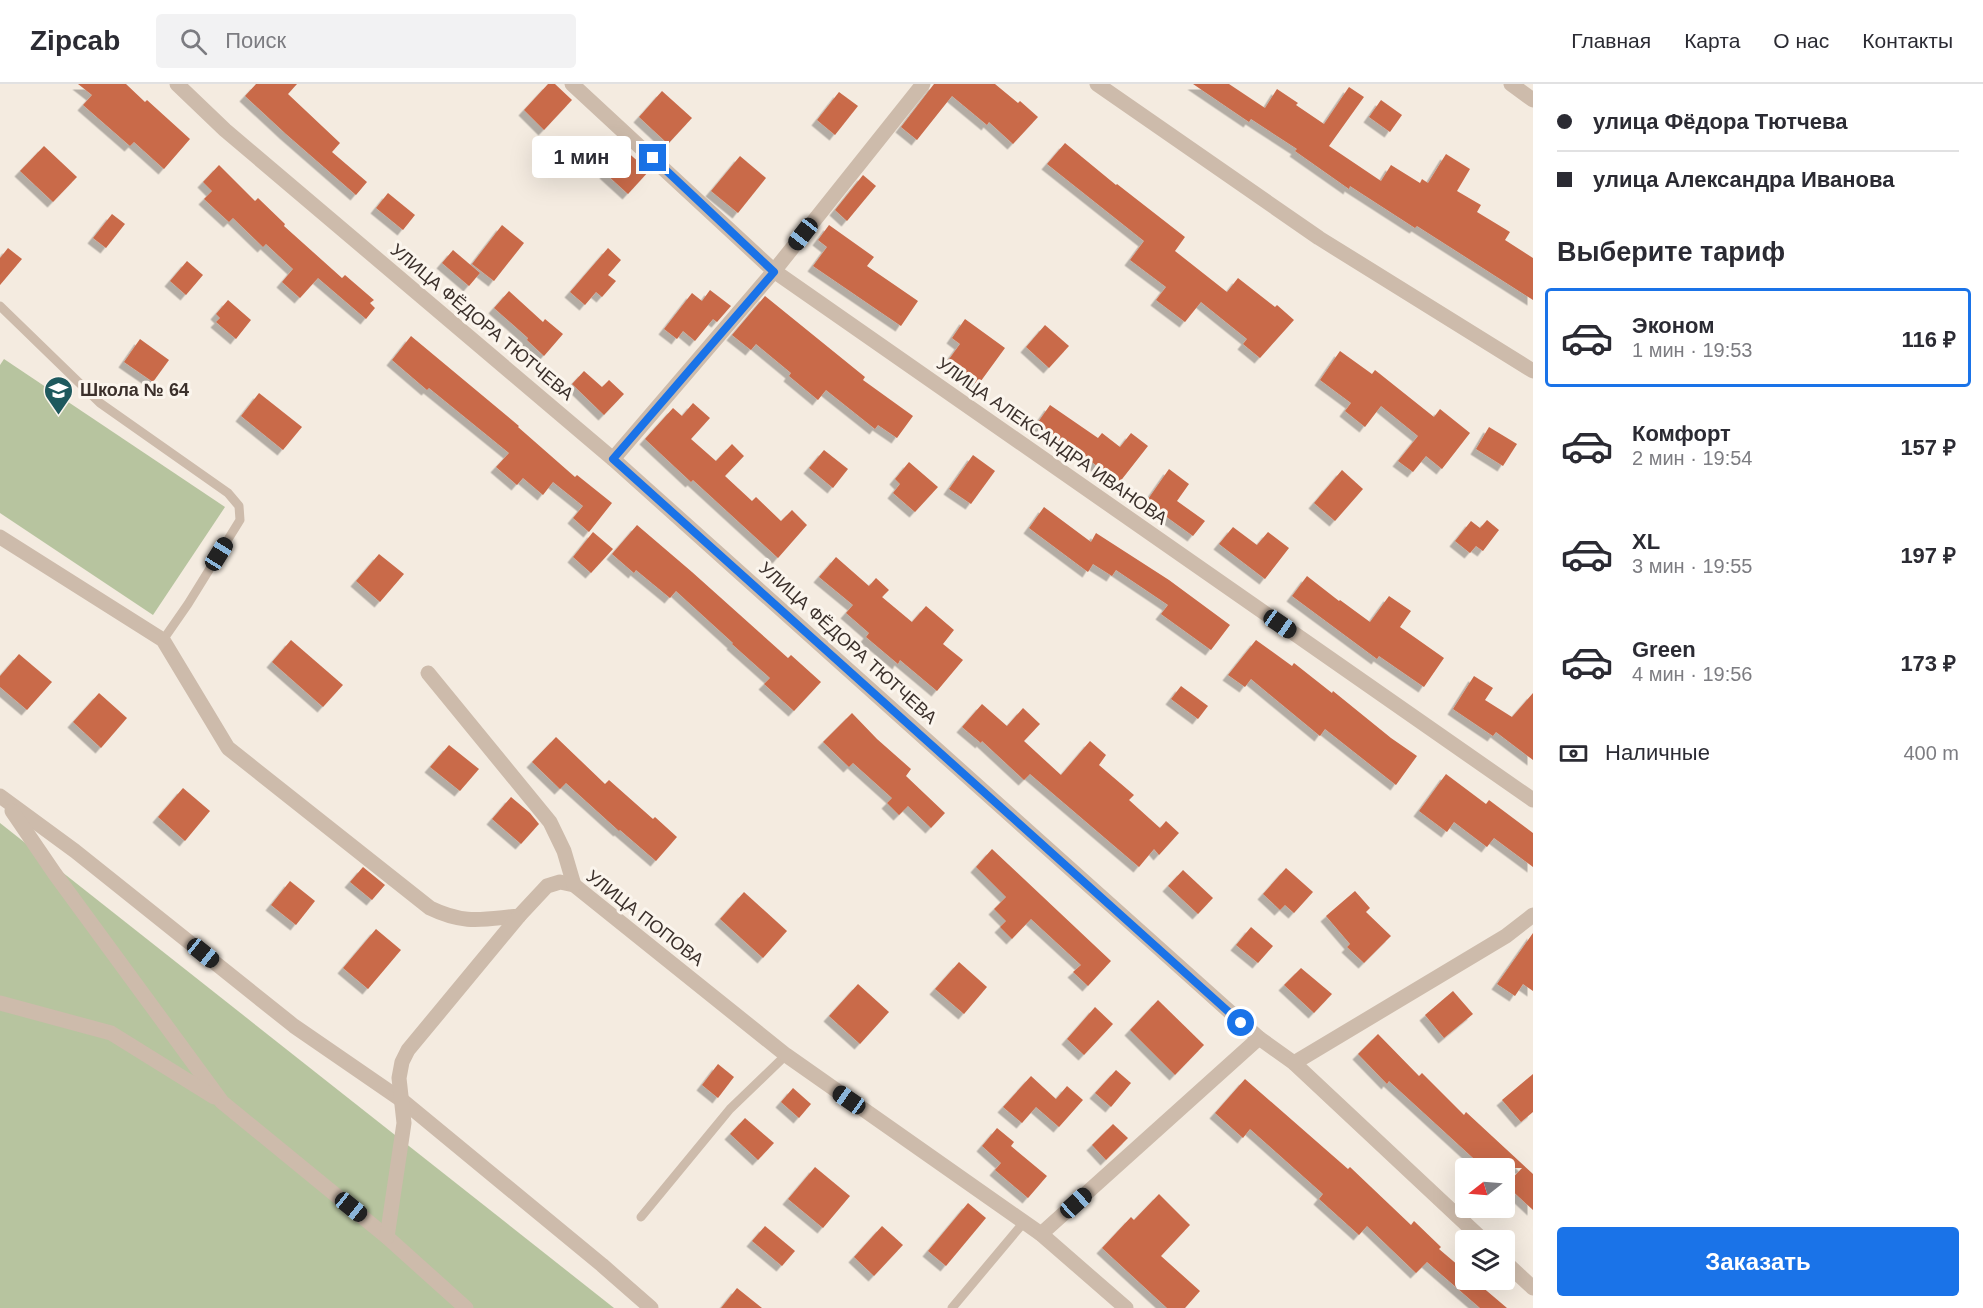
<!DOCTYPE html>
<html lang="ru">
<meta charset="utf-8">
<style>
:root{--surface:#fff;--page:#f2f2f3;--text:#2b2b33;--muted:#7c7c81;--line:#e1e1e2;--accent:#1a73e8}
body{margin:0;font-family:Helvetica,sans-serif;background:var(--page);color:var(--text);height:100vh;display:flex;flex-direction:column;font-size:22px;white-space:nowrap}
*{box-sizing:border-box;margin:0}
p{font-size:20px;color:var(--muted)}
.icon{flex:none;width:33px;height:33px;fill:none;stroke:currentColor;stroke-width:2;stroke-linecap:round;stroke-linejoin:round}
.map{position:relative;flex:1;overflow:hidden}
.sheet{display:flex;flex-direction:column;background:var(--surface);width:450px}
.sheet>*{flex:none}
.guide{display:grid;align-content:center;height:132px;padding:0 24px;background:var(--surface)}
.needle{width:39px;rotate:253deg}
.tools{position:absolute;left:1455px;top:1074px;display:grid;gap:12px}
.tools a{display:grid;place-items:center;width:60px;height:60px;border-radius:6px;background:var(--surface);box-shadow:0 6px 24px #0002;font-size:30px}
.end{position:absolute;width:27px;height:27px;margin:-14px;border:8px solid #1a73e8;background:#fff;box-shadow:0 0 0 3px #fff}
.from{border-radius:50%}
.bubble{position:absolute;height:42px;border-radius:6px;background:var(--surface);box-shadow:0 6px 24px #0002;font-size:20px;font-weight:600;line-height:42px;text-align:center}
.car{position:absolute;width:18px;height:36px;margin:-18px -9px;border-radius:8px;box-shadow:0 0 4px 2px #0007;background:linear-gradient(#222 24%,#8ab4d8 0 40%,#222 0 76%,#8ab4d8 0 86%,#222 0)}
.guide b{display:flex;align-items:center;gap:21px;height:57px;font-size:22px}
.guide b+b{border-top:2px solid var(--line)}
.guide i{width:15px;height:15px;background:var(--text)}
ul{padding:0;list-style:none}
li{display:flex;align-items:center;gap:18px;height:99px;margin:0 12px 9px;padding:0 12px;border:3px solid transparent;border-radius:6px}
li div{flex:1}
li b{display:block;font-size:22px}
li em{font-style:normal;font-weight:600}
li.on{border-color:var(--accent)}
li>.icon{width:54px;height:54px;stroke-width:1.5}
h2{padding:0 24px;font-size:27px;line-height:72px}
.pay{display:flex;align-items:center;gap:15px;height:66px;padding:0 24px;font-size:22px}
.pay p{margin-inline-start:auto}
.action{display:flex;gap:12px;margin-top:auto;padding:12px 24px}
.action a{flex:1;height:69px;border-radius:6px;background:var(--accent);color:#fff;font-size:24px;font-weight:600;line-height:69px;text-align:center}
header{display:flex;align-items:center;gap:36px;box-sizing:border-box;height:84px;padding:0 30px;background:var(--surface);border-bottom:2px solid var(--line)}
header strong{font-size:28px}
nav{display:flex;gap:33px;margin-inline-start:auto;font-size:21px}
.search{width:420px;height:54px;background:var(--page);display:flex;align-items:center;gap:15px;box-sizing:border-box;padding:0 21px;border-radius:6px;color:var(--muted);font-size:22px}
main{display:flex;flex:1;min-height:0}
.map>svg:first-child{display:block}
</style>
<header>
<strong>Zipcab</strong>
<div class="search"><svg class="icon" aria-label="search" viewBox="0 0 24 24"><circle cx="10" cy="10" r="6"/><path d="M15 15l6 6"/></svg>Поиск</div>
<nav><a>Главная</a><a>Карта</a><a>О нас</a><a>Контакты</a></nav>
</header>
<main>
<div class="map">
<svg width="1533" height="1224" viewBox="0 0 1533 1224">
<defs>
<filter id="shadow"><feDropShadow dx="-5.5" dy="5.5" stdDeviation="0" flood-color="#0004"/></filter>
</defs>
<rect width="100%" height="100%" fill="#f4ebe0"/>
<g fill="#b7c49f">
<path d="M4 275 225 423 153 531 0 429V281Z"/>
<path d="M0 739 614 1224H0Z"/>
</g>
<g fill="#c96a4a" filter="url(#shadow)">
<path d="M78 0H126L145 18 147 16 190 55 164 85 134 58 130 62 83 21 92 11Z"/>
<path d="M256 0H297L288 10 340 59 332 68 367 98 356 111 286 50 245 12Z"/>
<path d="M548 0H555L572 16 544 46 524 26Z"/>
<path d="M934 0H995L1018 19 1020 17 1038 33 1013 60 989 38 987 41 952 12 917 56 901 43Z"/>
<path d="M1193 0H1229L1265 24 1277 5 1298 19 1296 21 1324 40 1349 3 1364 13 1329 62 1381 97 1391 81 1420 99 1422 95 1428 99 1446 70 1470 85 1457 107 1481 121 1477 128 1510 148 1505 156 1533 174V216L1417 142 1415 144 1350 102 1349 105 1295 67 1297 65 1251 35 1249 38Z"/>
<path d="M662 7 692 34 668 60 639 33Z"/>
<path d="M839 8 858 22 835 51 817 36Z"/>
<path d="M1381 16 1402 31 1390 48 1369 33Z"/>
<path d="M1065 59 1116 101 1117 100 1185 153 1175 167 1227 208 1238 194 1275 223 1277 221 1294 236 1260 274 1243 260 1247 255 1201 218 1185 238 1156 216 1166 203 1130 176 1144 157 1047 80Z"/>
<path d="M44 62 77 93 53 118 20 87Z"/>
<path d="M625 66 649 87 628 110 605 89Z"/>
<path d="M740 72 766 94 738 129 711 107Z"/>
<path d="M219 81 255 117 258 114 285 140 284 142 342 194 345 191 374 216 370 219 375 224 366 235 318 194 300 214 282 198 293 185 266 160 263 163 233 134 229 138 204 115 212 107 203 98Z"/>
<path d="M863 91 876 102 847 137 835 126Z"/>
<path d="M388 109 415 131 403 146 376 124Z"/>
<path d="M112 130 125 140 106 164 93 154Z"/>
<path d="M502 141 524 159 494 197 472 180Z"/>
<path d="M829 141 874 173 867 182 918 217 901 242 813 182 827 163 818 156Z"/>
<path d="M8 164 22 175 0 201V174Z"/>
<path d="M608 164 621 176 608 191 616 197 602 213 596 208 585 221 570 208Z"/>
<path d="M453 166 480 189 469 202 442 179Z"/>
<path d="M187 177 203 191 186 211 170 197Z"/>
<path d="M710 206 731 222 717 238 713 235 695 257 683 247 677 255 664 245 692 209 702 217Z"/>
<path d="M509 207 543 238 545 235 563 250 544 272 527 256 528 254 494 224Z"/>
<path d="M765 212 865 293 863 296 913 332 897 354 878 341 875 345 826 306 818 316 789 292 791 289 756 260 751 266 732 251Z"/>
<path d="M228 216 251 236 236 255 216 238 220 234 216 230Z"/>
<path d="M965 235 1005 264 978 301 947 278 960 260 952 254Z"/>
<path d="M1045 241 1069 262 1049 284 1026 263Z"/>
<path d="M411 252 519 342 518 343 575 393 577 391 612 419 589 448 573 434 583 422 553 398 543 411 523 394 517 401 496 383 509 369 429 304 427 306 392 276Z"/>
<path d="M140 255 169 276 153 298 124 278Z"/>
<path d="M1340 267 1372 290 1375 286 1434 333 1440 325 1470 349 1442 385 1426 372 1413 388 1398 377 1418 352 1381 322 1365 343 1345 327 1351 319 1320 296Z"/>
<path d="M584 287 602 303 609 296 624 310 604 331 572 300Z"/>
<path d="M259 309 302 343 283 366 241 332Z"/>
<path d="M693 319 710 334 691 355 716 377 732 360 744 372 725 392 752 417 756 413 781 437 792 426 807 441 778 474 693 396 691 398 645 355 673 324 682 332Z"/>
<path d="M1050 321 1098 354 1102 349 1120 363 1131 349 1148 362 1119 399 1075 365 1073 368 1036 341Z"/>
<path d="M1489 343 1517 360 1503 382 1476 365Z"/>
<path d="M824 366 848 385 833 404 809 384Z"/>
<path d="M973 371 995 387 971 420 949 405Z"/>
<path d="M909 378 938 403 915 428 893 409 900 400 895 395Z"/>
<path d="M1169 385 1189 400 1177 417 1205 437 1193 452 1146 418Z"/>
<path d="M1342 386 1363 405 1335 437 1314 419Z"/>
<path d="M1044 423 1091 458 1096 449 1169 496 1230 541 1211 566 1161 530 1168 521 1116 486 1112 492 1093 480 1088 488 1029 444Z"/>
<path d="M1487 436 1499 446 1483 467 1476 462 1470 469 1455 457 1471 437 1480 444Z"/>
<path d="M637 441 692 488 788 574 791 571 821 598 794 627 764 600 770 594 732 560 733 559 676 507 670 514 636 486 634 489 612 470Z"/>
<path d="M1233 443 1257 461 1268 448 1289 464 1265 495 1219 460Z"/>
<path d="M593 448 613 465 591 489 573 473Z"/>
<path d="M379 470 404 490 380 518 356 497Z"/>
<path d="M836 473 869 502 876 494 889 506 882 513 912 538 926 522 954 546 943 560 963 576 937 607 900 576 898 580 866 553 869 549 846 529 853 521 819 493Z"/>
<path d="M1307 492 1339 517 1340 516 1370 538 1389 512 1411 527 1400 543 1444 574 1424 603 1379 572 1377 575 1292 512Z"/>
<path d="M291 556 343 601 323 623 272 578Z"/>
<path d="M1256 556 1292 582 1294 579 1332 609 1333 607 1391 654 1417 672 1396 701 1325 645 1320 652 1251 595 1245 603 1228 591Z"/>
<path d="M19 570 52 598 27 626 0 603V592Z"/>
<path d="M1474 592 1493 604 1485 616 1512 633 1533 609V676L1496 648 1493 652 1453 625Z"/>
<path d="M1181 602 1208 622 1198 635 1171 615Z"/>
<path d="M99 609 127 634 101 664 73 638Z"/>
<path d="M982 620 1007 642 1023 624 1040 640 1024 657 1061 691 1090 657 1106 671 1099 681 1134 711 1129 716 1160 744 1166 737 1179 749 1159 771 1154 765 1139 783 1030 690 1024 696 982 657 981 659 962 643Z"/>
<path d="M852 629 877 655 911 685 906 692 945 729 931 744 908 722 899 731 887 719 892 714 853 679 849 683 823 658Z"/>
<path d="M556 653 605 700 609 696 653 735 655 733 677 753 656 777 620 746 619 747 566 699 560 705 532 678Z"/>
<path d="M449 661 479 685 460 707 430 683Z"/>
<path d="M1446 690 1486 720 1489 716 1533 749V783L1494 754 1487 763 1454 738 1447 748 1419 727Z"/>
<path d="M183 704 210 727 185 757 158 733Z"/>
<path d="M511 713 530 729 539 740 521 760 492 735Z"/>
<path d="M992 765 1111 877 1088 902 1073 888 1081 881 1031 835 1012 855 1000 843 1006 837 994 825 1006 813 976 783Z"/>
<path d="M363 783 385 801 372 816 350 798Z"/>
<path d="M1286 784 1313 808 1294 829 1285 821 1280 826 1263 810Z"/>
<path d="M1183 786 1213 814 1198 830 1168 802Z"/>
<path d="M290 797 315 817 296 841 271 821Z"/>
<path d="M1355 807 1370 824 1366 828 1391 852 1364 879 1347 863 1350 860 1326 832Z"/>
<path d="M744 808 787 847 763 874 720 835Z"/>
<path d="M1251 843 1273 862 1258 879 1236 861Z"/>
<path d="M376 845 401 866 368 905 343 884Z"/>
<path d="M1533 849V907L1523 900 1515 912 1497 900Z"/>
<path d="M959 878 987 903 964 930 935 905Z"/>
<path d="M1301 884 1332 910 1314 929 1284 901Z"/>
<path d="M858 900 889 928 860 960 829 932Z"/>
<path d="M1453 907 1473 930 1444 954 1425 931Z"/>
<path d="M1158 916 1204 961 1175 991 1130 946Z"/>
<path d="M1095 923 1113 940 1084 971 1067 955Z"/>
<path d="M1378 950 1419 992 1422 989 1464 1031 1466 1028 1533 1090V1126L1506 1101 1522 1084H1484L1389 997 1387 1000 1358 970Z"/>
<path d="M718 980 734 993 718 1014 702 1001Z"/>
<path d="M1116 986 1131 999 1111 1023 1095 1009Z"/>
<path d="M1533 990V1028L1521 1038 1502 1016Z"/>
<path d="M1031 992 1056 1015 1067 1002 1083 1016 1059 1043 1036 1023 1022 1039 1003 1023Z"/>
<path d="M1245 995 1348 1085 1350 1083 1411 1141 1414 1137 1441 1163 1439 1165 1466 1188V1196H1474L1507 1224H1480L1427 1178 1416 1189 1367 1142 1359 1151 1319 1115 1323 1110 1250 1045 1243 1054 1215 1029Z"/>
<path d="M793 1004 811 1020 799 1034 781 1018Z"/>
<path d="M745 1034 774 1059 758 1076 730 1050Z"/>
<path d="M1113 1040 1128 1054 1106 1076 1092 1061Z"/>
<path d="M997 1044 1014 1058 1011 1062 1047 1092 1028 1114 995 1086 1001 1079 982 1062Z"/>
<path d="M815 1083 850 1112 823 1144 788 1115Z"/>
<path d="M1159 1110 1190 1141 1161 1172 1200 1207 1185 1224H1167L1102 1164 1131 1133 1134 1136Z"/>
<path d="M968 1119 986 1134 946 1182 928 1167Z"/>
<path d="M765 1142 795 1167 782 1182 752 1157Z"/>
<path d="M882 1142 903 1161 874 1192 854 1173Z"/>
<path d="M737 1204 762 1224H721Z"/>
</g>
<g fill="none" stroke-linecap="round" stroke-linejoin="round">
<g stroke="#cdbbab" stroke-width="9">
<path d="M0 222 100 319 228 409 239 422 240 436 188 520 163 556"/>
<path d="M641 1133 730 1025 786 971"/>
<path d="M952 1224 1024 1138"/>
</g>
<g stroke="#cdbbab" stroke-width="15">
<path d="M177 0 225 46 613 375 1259 954 1294 979 1483 1156"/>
<path d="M572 0 774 187 1533 716"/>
<path d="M1097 0 1319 154 1533 287"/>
<path d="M1511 0 1533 16"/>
<path d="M613 375 774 187 923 0"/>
<path d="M0 453 163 556 228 664 430 824C465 841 483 835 519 832L547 802 560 798 574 801 786 971 1041 1150 1126 1224"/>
<path d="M428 589 550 738 564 767 574 801"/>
<path d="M0 712 75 767 294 942 403 1017 602 1181 651 1224"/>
<path d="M12 727 55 790 222 1018 387 1153 466 1224"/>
<path d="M0 919 111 949 214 1013"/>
<path d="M1294 979 1506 852 1533 831"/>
<path d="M1041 1150 1259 954"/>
<path d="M387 1153 404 1039 399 994 402 978 408 966 519 832"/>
<path d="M1504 1177 1533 1204"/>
</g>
</g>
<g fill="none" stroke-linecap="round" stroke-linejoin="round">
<path stroke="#1a73e8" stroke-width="8" d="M653 74 774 188 613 375 1241 939"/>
</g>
<defs>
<symbol id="school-pin" viewBox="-11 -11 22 30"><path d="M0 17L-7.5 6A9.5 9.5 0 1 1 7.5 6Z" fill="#1e595e" stroke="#fbf5ed"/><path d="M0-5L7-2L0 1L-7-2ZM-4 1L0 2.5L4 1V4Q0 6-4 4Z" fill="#fff"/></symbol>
</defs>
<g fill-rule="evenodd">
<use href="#school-pin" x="42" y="290" width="33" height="45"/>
</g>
<g text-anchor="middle" stroke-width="6" stroke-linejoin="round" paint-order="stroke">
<g font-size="18" fill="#3b302b" stroke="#fbf5ed">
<text transform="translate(482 238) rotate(40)" y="6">УЛИЦА ФЁДОРА ТЮТЧЕВА</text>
<text transform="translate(1052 357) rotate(35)" y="6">УЛИЦА АЛЕКСАНДРА ИВАНОВА</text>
<text transform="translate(848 559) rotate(42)" y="6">УЛИЦА ФЁДОРА ТЮТЧЕВА</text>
<text transform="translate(645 834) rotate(38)" y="6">УЛИЦА ПОПОВА</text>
</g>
<g font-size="18" font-weight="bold" fill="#3b302b" stroke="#fbf5ed" text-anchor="start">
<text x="80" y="312">Школа № 64</text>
</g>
</g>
</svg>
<div class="tools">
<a><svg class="needle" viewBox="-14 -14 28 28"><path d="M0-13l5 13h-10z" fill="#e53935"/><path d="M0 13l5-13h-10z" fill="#7c7c81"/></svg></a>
<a><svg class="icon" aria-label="layers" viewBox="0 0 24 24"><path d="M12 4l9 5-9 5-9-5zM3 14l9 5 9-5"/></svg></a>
</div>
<i class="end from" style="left:1241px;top:939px"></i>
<i class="end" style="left:653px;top:74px"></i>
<div class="bubble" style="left:532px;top:52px;width:99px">1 мин</div>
<i class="car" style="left:803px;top:150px;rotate:218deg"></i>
<i class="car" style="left:219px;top:470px;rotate:32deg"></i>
<i class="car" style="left:1280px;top:540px;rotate:125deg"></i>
<i class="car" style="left:203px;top:869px;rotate:129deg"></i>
<i class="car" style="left:849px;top:1016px;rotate:305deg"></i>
<i class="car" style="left:1076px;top:1119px;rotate:48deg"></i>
<i class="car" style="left:351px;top:1123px;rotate:129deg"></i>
</div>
<section class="sheet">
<div class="guide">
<b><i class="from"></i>улица Фёдора Тютчева</b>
<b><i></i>улица Александра Иванова</b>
</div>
<h2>Выберите тариф</h2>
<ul>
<li class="on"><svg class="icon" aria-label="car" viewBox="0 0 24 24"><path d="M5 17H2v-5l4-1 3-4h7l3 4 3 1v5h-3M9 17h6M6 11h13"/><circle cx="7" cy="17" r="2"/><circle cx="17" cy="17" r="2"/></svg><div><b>Эконом</b><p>1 мин · 19:53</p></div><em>116 ₽</em></li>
<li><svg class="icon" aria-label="car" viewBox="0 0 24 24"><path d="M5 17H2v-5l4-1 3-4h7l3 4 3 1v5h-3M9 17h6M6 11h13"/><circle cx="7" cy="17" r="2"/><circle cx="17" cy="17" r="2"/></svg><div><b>Комфорт</b><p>2 мин · 19:54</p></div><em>157 ₽</em></li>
<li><svg class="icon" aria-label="car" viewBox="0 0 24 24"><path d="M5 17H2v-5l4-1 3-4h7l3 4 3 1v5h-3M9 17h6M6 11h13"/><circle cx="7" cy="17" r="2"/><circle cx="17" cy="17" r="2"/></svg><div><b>XL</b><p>3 мин · 19:55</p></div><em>197 ₽</em></li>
<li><svg class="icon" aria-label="car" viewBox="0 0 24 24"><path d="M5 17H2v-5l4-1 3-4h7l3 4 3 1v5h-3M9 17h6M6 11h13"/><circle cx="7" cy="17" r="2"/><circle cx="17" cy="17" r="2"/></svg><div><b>Green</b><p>4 мин · 19:56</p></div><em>173 ₽</em></li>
</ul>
<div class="pay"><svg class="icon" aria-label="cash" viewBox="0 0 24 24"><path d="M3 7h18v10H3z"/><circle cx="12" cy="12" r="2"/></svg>Наличные<p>400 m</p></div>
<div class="action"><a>Заказать</a></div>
</section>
</main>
